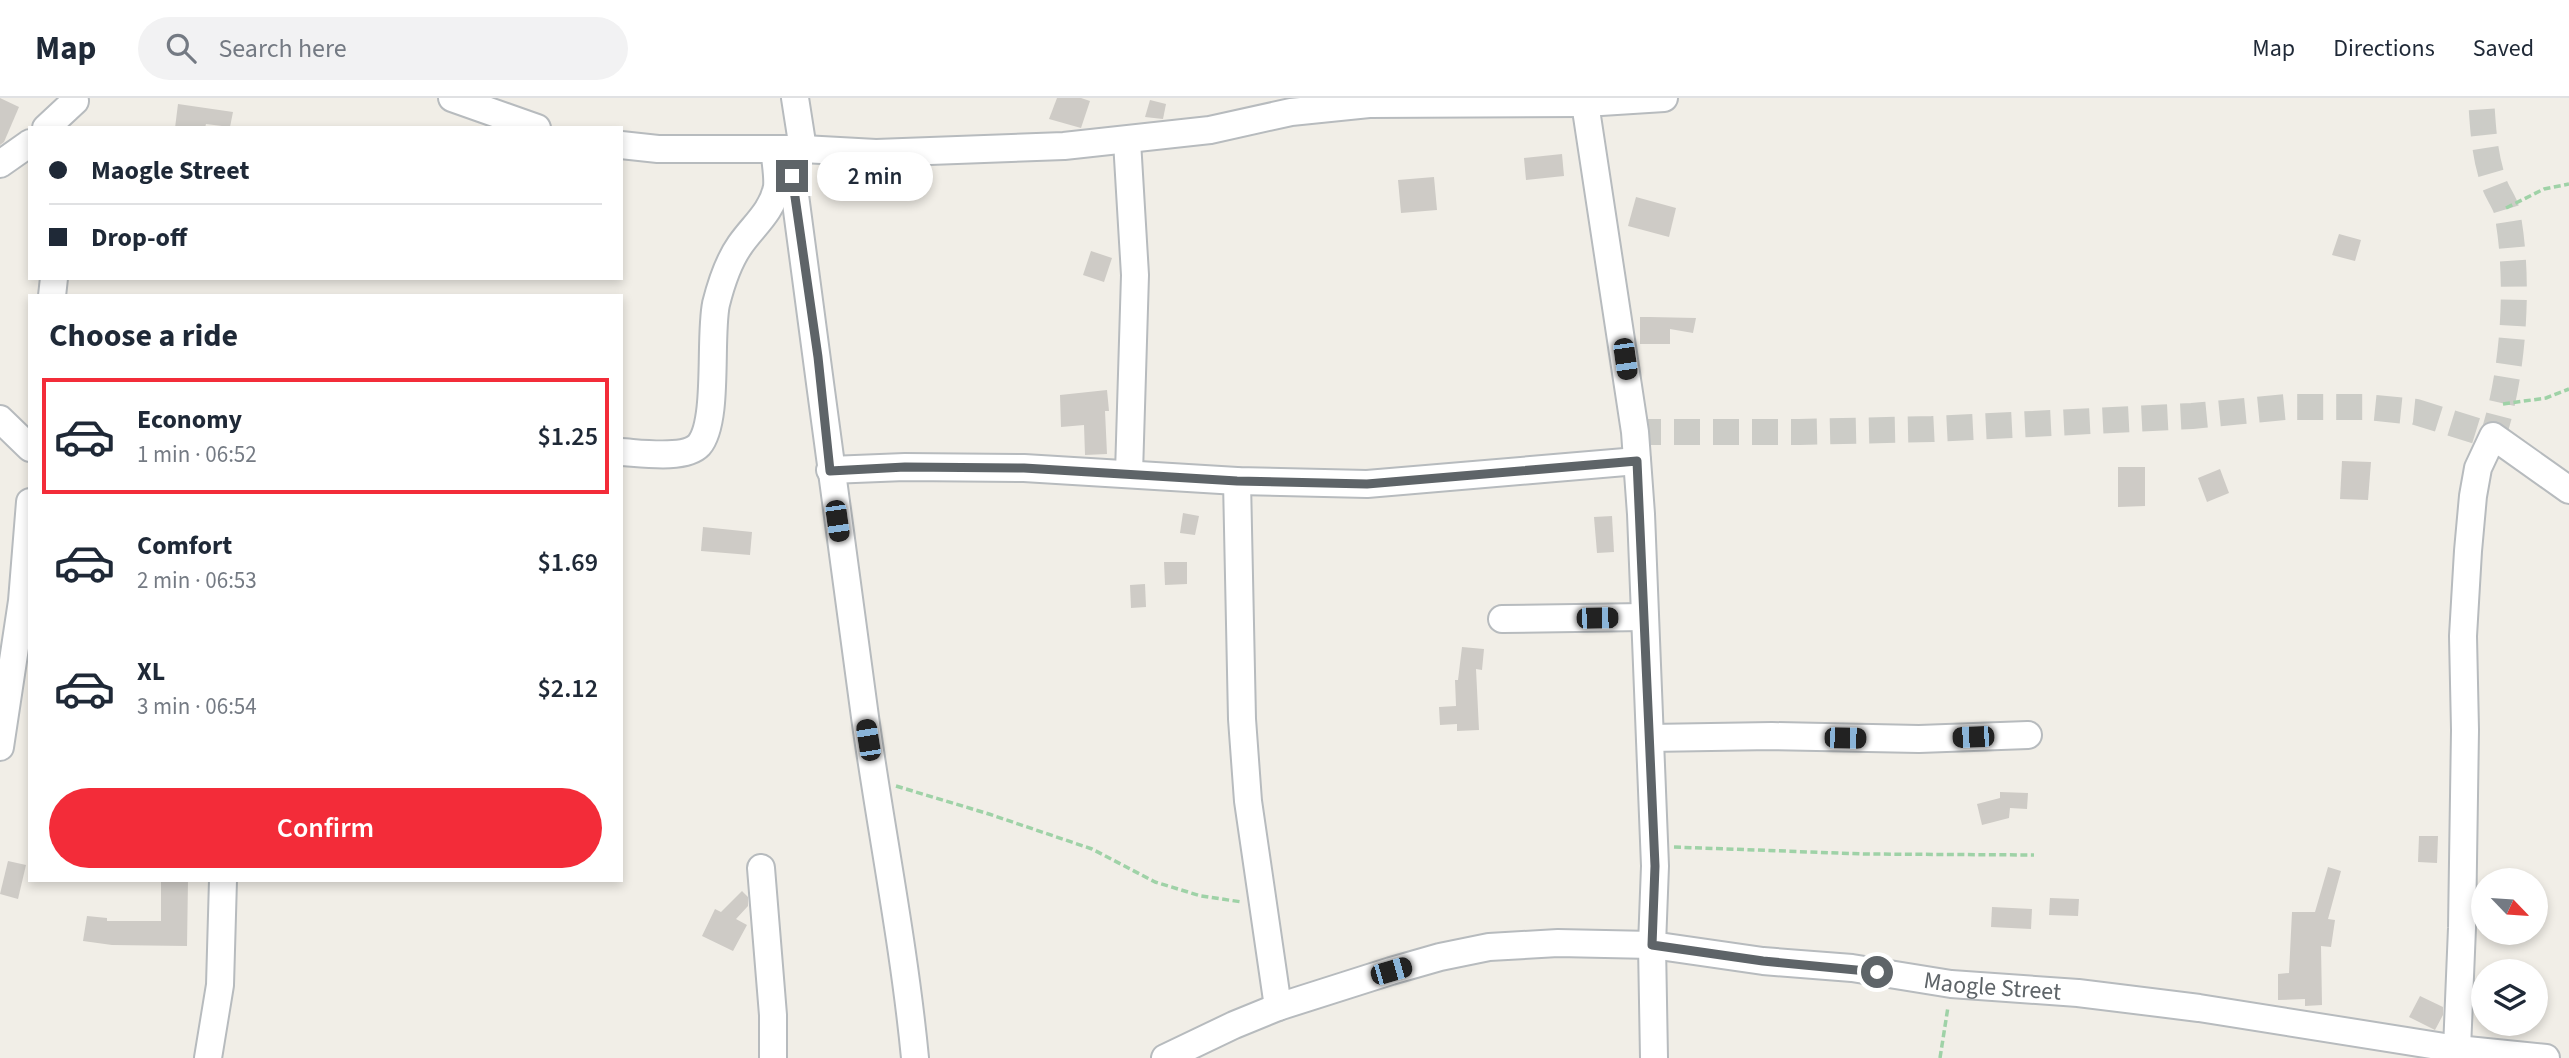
<!DOCTYPE html>
<meta charset="utf-8">
<style>
:root{--surface:#fff;--page:#f2f2f3;--text:#1f2937;--muted:#747a83;--line:#e0e1e3;--accent:#f32c39}
body{margin:0;font-family:"Source Sans 3",sans-serif;background:var(--page);color:var(--text);height:100vh;display:flex;flex-direction:column;font-size:26px;white-space:nowrap}
*{box-sizing:border-box;margin:0}
p{font-size:23px;color:var(--muted)}
.icon{flex:none;width:38px;height:38px;fill:none;stroke:currentColor;stroke-width:2;stroke-linecap:round;stroke-linejoin:round}
.map{position:relative;flex:1;overflow:hidden}
.details{position:absolute;left:28px;top:196px;width:595px;height:588px;display:flex;flex-direction:column;background:var(--surface);border-radius:0px;box-shadow:0 4px 10px #0003}
.details>*{flex:none}
.guide{position:absolute;left:28px;top:28px;width:595px;height:154px;border-radius:0px;box-shadow:0 4px 10px #0003;display:grid;align-content:center;height:154px;padding:0 21px;background:var(--surface)}
.needle{width:46px;rotate:115deg}
.tools{position:absolute;left:2471px;top:770px;display:grid;gap:14px}
.tools a{display:grid;place-items:center;width:77px;height:77px;border-radius:50%;background:var(--surface);box-shadow:0 4px 10px #0003;font-size:35px}
.end{position:absolute;width:32px;height:32px;margin:-16px;border:9px solid #5e6468;background:#fff;box-shadow:0 0 0 4px #fff}
.from{border-radius:50%}
.bubble{position:absolute;height:49px;border-radius:24px;background:var(--surface);box-shadow:0 4px 10px #0003;font-size:23px;font-weight:600;line-height:49px;text-align:center}
.car{position:absolute;width:21px;height:42px;margin:-21px -10px;border-radius:9px;box-shadow:0 0 5px 2px #0007;background:linear-gradient(#222 24%,#8ab4d8 0 40%,#222 0 76%,#8ab4d8 0 86%,#222 0)}
.guide b{display:flex;align-items:center;gap:24px;height:66px;font-size:26px}
.guide b+b{border-top:2px solid var(--line)}
.guide i{width:18px;height:18px;background:var(--text)}
ul{padding:0;list-style:none}
li{display:flex;align-items:center;gap:21px;height:116px;margin:0 14px 10px;padding:0 7px;border:4px solid transparent;border-radius:0px}
li div{flex:1}
li b{display:block;font-size:26px}
li em{font-style:normal;font-weight:600}
li.active{border-color:var(--accent)}
li>.icon{width:63px;height:63px;stroke-width:1.5}
h2{padding:0 21px;font-size:32px;line-height:84px}
.action{display:flex;gap:14px;margin-top:auto;padding:14px 21px}
.action a{flex:1;height:80px;border-radius:42px;background:var(--accent);color:#fff;font-size:28px;font-weight:600;line-height:80px;text-align:center}
header{display:flex;align-items:center;gap:42px;box-sizing:border-box;height:98px;padding:0 35px;background:var(--surface);border-bottom:2px solid var(--line)}
header strong{font-size:33px}
nav{display:flex;gap:38px;margin-inline-start:auto;font-size:24px}
.search{width:490px;height:63px;background:var(--page);display:flex;align-items:center;gap:18px;box-sizing:border-box;padding:0 24px;border-radius:38px;color:var(--muted);font-size:26px}
.map>svg:first-child{display:block}
</style>
<header>
<strong>Map</strong>
<div class="search"><svg class="icon" aria-label="search" viewBox="0 0 24 24"><circle cx="10" cy="10" r="6"/><path d="M15 15l6 6"/></svg>Search here</div>
<nav><a>Map</a><a>Directions</a><a>Saved</a></nav>
</header>
<div class="map">
<svg width="2569" height="960" viewBox="0 0 2569 960">
<rect width="100%" height="100%" fill="#f1eee7"/>
<g fill="#cecbc6">
<path d="M0 0 19 9 4 44 0 47Z"/>
<path d="M1057 0H1081L1090 3 1081 30 1049 21Z"/>
<path d="M1150 2 1166 6 1163 21 1145 19Z"/>
<path d="M178 6 233 14 230 29 206 26 205 30H175Z"/>
<path d="M1562 56 1564 78 1526 82 1524 60Z"/>
<path d="M1434 79 1437 112 1401 115 1398 82Z"/>
<path d="M1636 99 1676 110 1669 139 1628 128Z"/>
<path d="M2339 136 2361 142 2355 163 2332 157Z"/>
<path d="M1091 153 1112 160 1104 184 1083 177Z"/>
<path d="M1640 219H1650L1696 220 1693 235 1670 231V246H1640Z"/>
<path d="M1107 292 1109 313H1105L1107 356 1085 357 1084 327 1061 329 1060 297Z"/>
<path d="M2342 363 2371 364 2368 402 2340 401Z"/>
<path d="M2118 369H2145V408L2118 409Z"/>
<path d="M2220 371 2229 395 2207 404 2198 380Z"/>
<path d="M1183 415 1199 418 1195 437 1180 435Z"/>
<path d="M1612 418 1614 454 1597 455 1594 419Z"/>
<path d="M703 429 752 434 750 457 701 453Z"/>
<path d="M1164 464H1187V486L1165 487Z"/>
<path d="M1145 486 1146 509 1131 510 1130 487Z"/>
<path d="M1462 549 1484 551 1482 572 1476 571 1479 632 1457 633V626L1440 627 1439 609 1456 608 1455 582H1458Z"/>
<path d="M2000 694 2028 695 2027 711 2010 710 2009 720 1982 727 1977 706 2000 700Z"/>
<path d="M2419 738H2438L2437 765 2418 764Z"/>
<path d="M8 763 26 767 18 801 0 796Z"/>
<path d="M2328 769 2341 773 2328 821 2335 822 2331 849 2321 848 2322 907 2305 908V901L2278 902V876L2289 875 2292 814H2315Z"/>
<path d="M161 782H188L187 848 112 847 83 843 87 818 107 820V823H161Z"/>
<path d="M742 793 748 799V808L736 821 747 827 733 853 702 838 715 811 721 814Z"/>
<path d="M2050 800 2079 801 2078 818 2049 817Z"/>
<path d="M1992 809 2032 811 2031 831 1991 829Z"/>
<path d="M2420 898 2443 909V917L2435 932 2409 919Z"/>
</g>
<g fill="none" stroke-linecap="round" stroke-linejoin="round">
<path stroke="#ccccc7" stroke-width="26" stroke-dasharray="26 13" stroke-linecap="butt" d="M1635 334H1799L1932 331 2192 318 2285 309H2367L2416 314 2493 338C2514 274 2520 181 2507 114 2505 104 2497 95 2494 85 2484 57 2483 29 2481 0"/>
<defs>
<g id="minor">
<path d="M452 0 537 30"/>
<path d="M795 0 803 51"/>
<path d="M1585 5 1635 334 1641 416 1655 768 1652 847 1654 960"/>
<path d="M46 30 75 3"/>
<path d="M1127 43 1135 177 1129 375"/>
<path d="M621 47 658 51H803L876 55 1064 48 1210 32 1291 14 1369 6 1585 5 1664 0"/>
<path d="M789 52C815 241 838 430 865 619 881 733 904 846 915 960"/>
<path d="M0 66 30 45"/>
<path d="M52 198 54 180"/>
<path d="M0 321 30 350"/>
<path d="M621 354C640 355 685 362 699 347 719 324 709 240 716 206 721 186 728 164 740 147 753 128 772 114 777 89 778 80 776 68 775 58"/>
<path d="M830 372 905 369 1024 370 1237 383 1367 386 1637 363"/>
<path d="M1237 383 1242 621 1248 703 1278 909"/>
<path d="M1502 521 1644 519"/>
<path d="M1650 640 1772 638 1919 641 2028 637"/>
<path d="M0 649 22 503 30 404"/>
<path d="M761 770 773 917V960"/>
<path d="M208 960 220 887 223 782"/>
<path id="s1" d="M1165 960 1234 927 1278 909 1391 873 1440 859 1489 849 1558 845 1652 847 1763 863 1852 870 1951 886 2078 895 2199 910 2457 951 2546 960"/>
<path d="M2459 960 2457 951 2462 830 2465 632 2463 538 2468 453 2473 398 2478 370 2493 338 2569 392"/>
</g>
</defs>
<use href="#minor" stroke="#b7bbbe" stroke-width="30"/>
<g stroke="#9fd2a7" stroke-width="3.5" stroke-dasharray="7 3.5" stroke-linecap="butt">
<path d="M2506 110 2544 91 2569 86"/>
<path d="M2503 306 2546 300 2569 291"/>
<path d="M896 688 989 716 1092 751 1155 784 1201 798 1242 804"/>
<path d="M1674 749 1864 756 2034 757"/>
<path d="M1940 960 1948 909"/>
</g>
<use href="#minor" stroke="#fff" stroke-width="26"/>
</g>
<g fill="none" stroke-linecap="round" stroke-linejoin="round">
<path stroke="#5e6468" stroke-width="9" d="M792 78 818 259 830 373 905 369 1024 370 1237 383 1367 386 1637 363 1655 768 1652 847 1763 863 1877 874"/>
</g>
<g text-anchor="middle" stroke-width="5" stroke-linejoin="round" paint-order="stroke">
<g font-size="24" fill="#5e6468" stroke="#fff">
<text dy="8" stroke="none"><textPath href="#s1" startOffset="850">Maogle Street</textPath></text>
</g>
</g>
</svg>
<div class="tools">
<a><svg class="needle" viewBox="-14 -14 28 28"><path d="M0-13l5 13h-10z" fill="#e53935"/><path d="M0 13l5-13h-10z" fill="#747a83"/></svg></a>
<a><svg class="icon" aria-label="layers" viewBox="0 0 24 24"><path d="M12 4l9 5-9 5-9-5zM3 14l9 5 9-5"/></svg></a>
</div>
<i class="end from" style="left:1877px;top:874px"></i>
<i class="end" style="left:792px;top:78px"></i>
<div class="bubble" style="left:817px;top:54px;width:116px">2 min</div>
<i class="car" style="left:1625px;top:261px;rotate:172deg"></i>
<i class="car" style="left:837px;top:423px;rotate:172deg"></i>
<i class="car" style="left:1597px;top:520px;rotate:89deg"></i>
<i class="car" style="left:1973px;top:639px;rotate:268deg"></i>
<i class="car" style="left:1845px;top:640px;rotate:91deg"></i>
<i class="car" style="left:868px;top:642px;rotate:351deg"></i>
<i class="car" style="left:1391px;top:873px;rotate:74deg"></i>
<div class="guide">
<b><i class="from"></i>Maogle Street</b>
<b><i></i>Drop-off</b>
</div>
<section class="details">
<h2>Choose a ride</h2>
<ul>
<li class="active"><svg class="icon" aria-label="car" viewBox="0 0 24 24"><path d="M5 17H2v-5l4-1 3-4h7l3 4 3 1v5h-3M9 17h6M6 11h13"/><circle cx="7" cy="17" r="2"/><circle cx="17" cy="17" r="2"/></svg><div><b>Economy</b><p>1 min · 06:52</p></div><em>$1.25</em></li>
<li><svg class="icon" aria-label="car" viewBox="0 0 24 24"><path d="M5 17H2v-5l4-1 3-4h7l3 4 3 1v5h-3M9 17h6M6 11h13"/><circle cx="7" cy="17" r="2"/><circle cx="17" cy="17" r="2"/></svg><div><b>Comfort</b><p>2 min · 06:53</p></div><em>$1.69</em></li>
<li><svg class="icon" aria-label="car" viewBox="0 0 24 24"><path d="M5 17H2v-5l4-1 3-4h7l3 4 3 1v5h-3M9 17h6M6 11h13"/><circle cx="7" cy="17" r="2"/><circle cx="17" cy="17" r="2"/></svg><div><b>XL</b><p>3 min · 06:54</p></div><em>$2.12</em></li>
</ul>
<div class="action"><a>Confirm</a></div>
</section>
</div>
